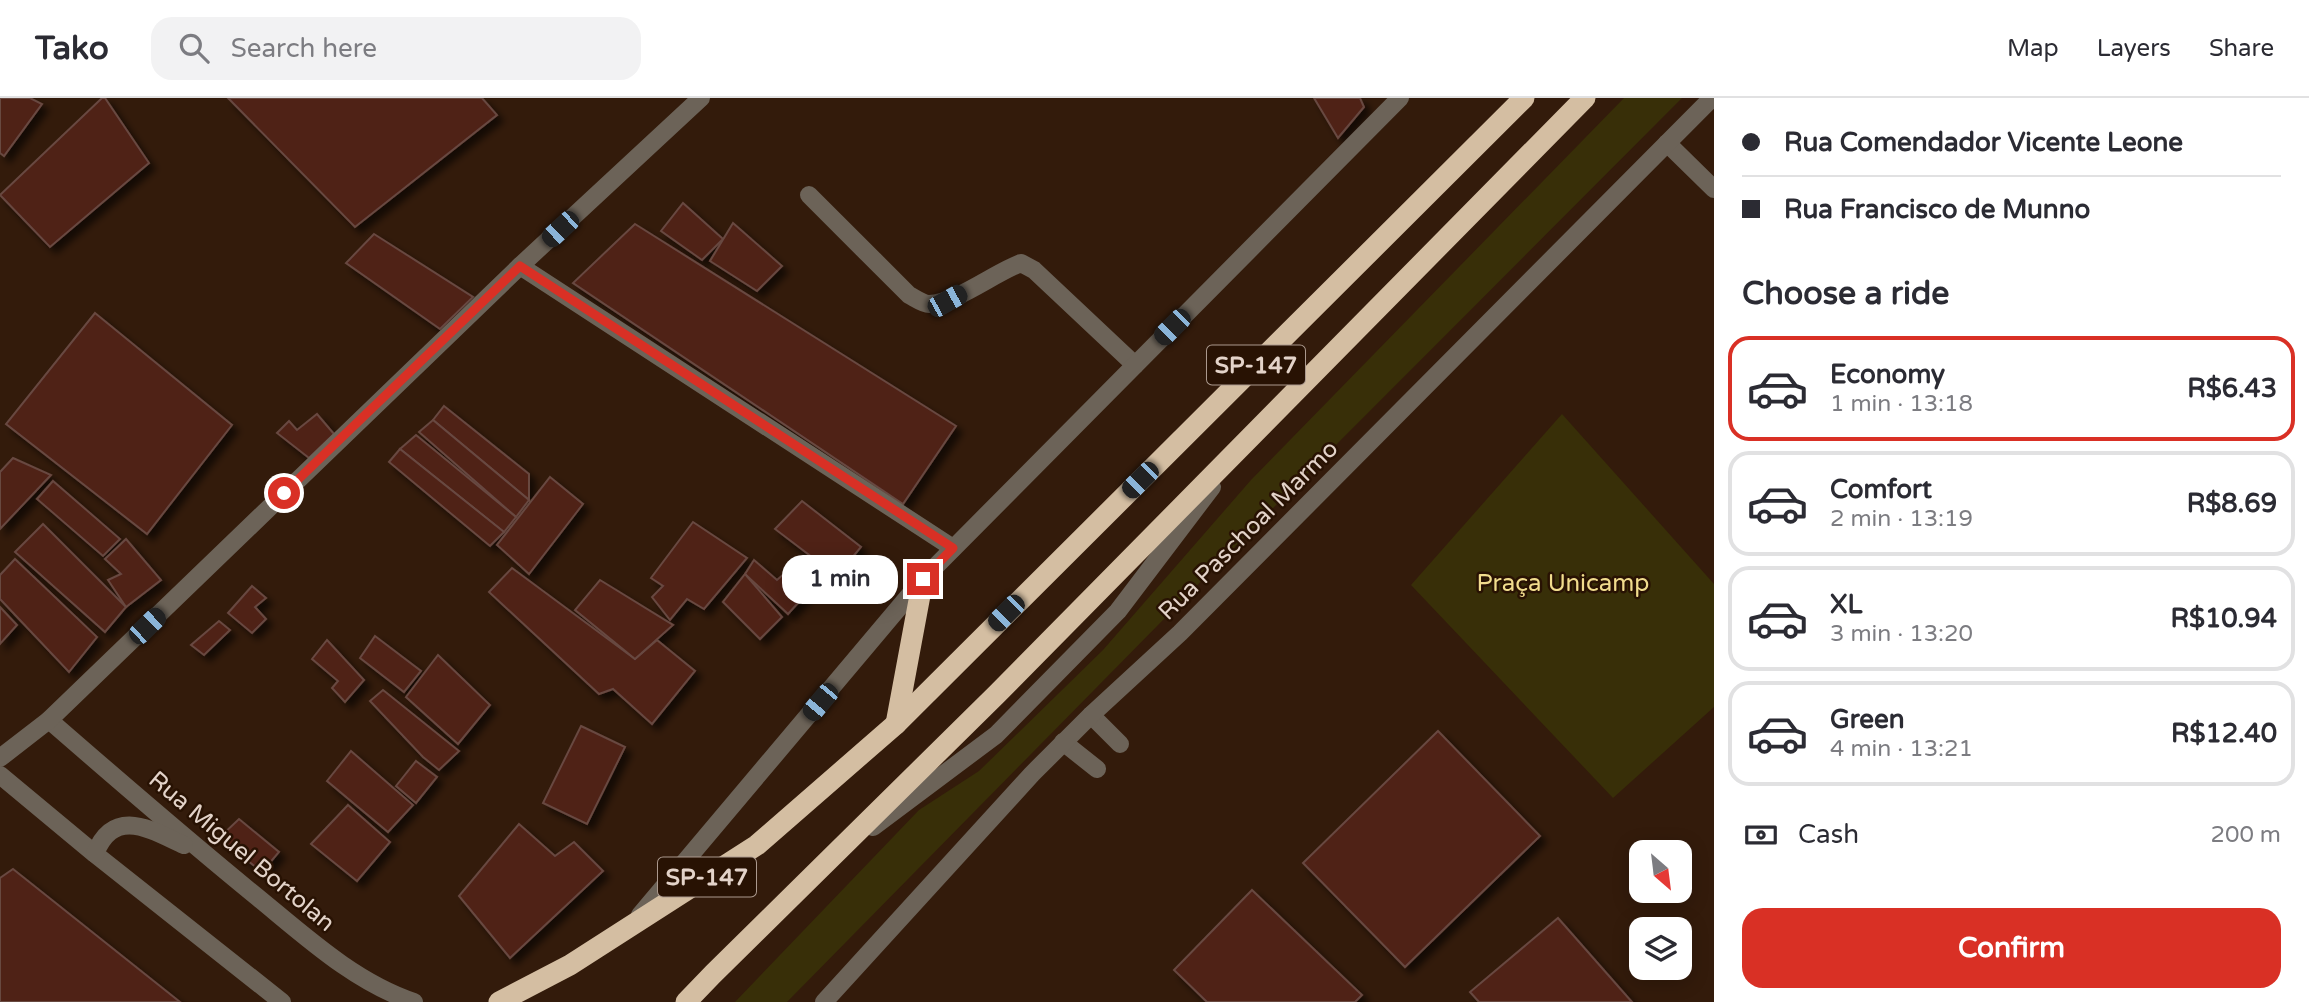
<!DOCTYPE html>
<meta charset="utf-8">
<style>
:root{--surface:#fff;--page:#f2f2f3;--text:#2b2b33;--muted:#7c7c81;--line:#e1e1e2;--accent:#d93025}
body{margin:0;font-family:"Varela Round",sans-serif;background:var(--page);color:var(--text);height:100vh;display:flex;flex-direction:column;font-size:26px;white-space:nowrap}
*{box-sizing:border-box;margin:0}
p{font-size:23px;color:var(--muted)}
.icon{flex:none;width:38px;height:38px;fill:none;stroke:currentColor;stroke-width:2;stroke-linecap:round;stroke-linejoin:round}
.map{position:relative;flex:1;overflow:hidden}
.sheet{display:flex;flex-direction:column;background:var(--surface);width:595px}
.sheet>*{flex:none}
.guide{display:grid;align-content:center;height:154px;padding:0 28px;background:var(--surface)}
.needle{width:46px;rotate:152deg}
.controls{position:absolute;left:1629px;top:742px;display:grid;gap:14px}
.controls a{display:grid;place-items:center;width:63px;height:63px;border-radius:14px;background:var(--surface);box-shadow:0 4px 18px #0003;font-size:35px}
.end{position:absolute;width:32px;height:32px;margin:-16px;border:9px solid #d93025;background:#fff;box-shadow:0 0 0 4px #fff}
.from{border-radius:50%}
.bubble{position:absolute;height:49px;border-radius:21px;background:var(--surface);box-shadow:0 4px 18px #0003;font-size:23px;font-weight:700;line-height:49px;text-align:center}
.car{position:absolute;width:21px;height:42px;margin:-21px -10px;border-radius:9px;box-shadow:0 0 5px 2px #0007;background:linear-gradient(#222 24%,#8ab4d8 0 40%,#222 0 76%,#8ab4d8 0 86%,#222 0)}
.guide b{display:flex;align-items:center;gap:24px;height:66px;font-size:26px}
.guide b+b{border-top:2px solid var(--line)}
.guide i{width:18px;height:18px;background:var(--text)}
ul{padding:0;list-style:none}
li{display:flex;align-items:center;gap:21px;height:105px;margin:0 14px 10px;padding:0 14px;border:4px solid var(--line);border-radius:21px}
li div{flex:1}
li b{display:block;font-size:26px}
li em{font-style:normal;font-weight:700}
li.selected{border-color:var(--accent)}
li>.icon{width:63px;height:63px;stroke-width:1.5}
h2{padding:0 28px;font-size:32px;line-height:84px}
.pay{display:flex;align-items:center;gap:18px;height:77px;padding:0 28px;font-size:26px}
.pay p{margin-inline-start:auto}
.primary-button{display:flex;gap:14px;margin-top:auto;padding:14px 28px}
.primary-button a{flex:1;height:80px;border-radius:21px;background:var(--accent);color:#fff;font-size:28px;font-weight:700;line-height:80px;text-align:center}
header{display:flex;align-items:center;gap:42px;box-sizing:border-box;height:98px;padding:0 35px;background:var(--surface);border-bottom:2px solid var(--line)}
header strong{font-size:33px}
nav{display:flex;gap:38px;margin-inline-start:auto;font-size:24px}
.search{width:490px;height:63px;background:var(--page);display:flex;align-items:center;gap:18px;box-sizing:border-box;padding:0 24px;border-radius:21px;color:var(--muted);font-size:26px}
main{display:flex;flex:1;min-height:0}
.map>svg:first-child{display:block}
</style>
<header>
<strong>Tako</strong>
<div class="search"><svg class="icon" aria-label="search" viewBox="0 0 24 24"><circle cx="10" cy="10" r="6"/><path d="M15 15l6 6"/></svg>Search here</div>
<nav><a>Map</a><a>Layers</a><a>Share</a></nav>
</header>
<main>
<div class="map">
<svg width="1714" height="904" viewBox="0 0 1714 904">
<defs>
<filter id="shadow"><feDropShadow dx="6" dy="6" stdDeviation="3.5" flood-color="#0009"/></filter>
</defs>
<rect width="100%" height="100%" fill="#331b0b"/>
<g fill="#382f08">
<path d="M1624 0H1682L1280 403 787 904H735L919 712 979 673 1103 552 1251 382Z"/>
<path d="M1562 316 1714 486V609L1613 700 1411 487Z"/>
</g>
<g fill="#4f2219" stroke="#684841" stroke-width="2" filter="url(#shadow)">
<path d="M0 0H30L42 6 4 58 0 55Z"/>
<path d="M102 0H105L149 65 50 149 0 97Z"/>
<path d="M228 0H482L497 17 355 129Z"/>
<path d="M1314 0H1360L1364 9 1338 40Z"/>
<path d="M683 105 723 141 702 162 661 133Z"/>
<path d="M733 125 782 168 757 193 710 163Z"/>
<path d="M635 126 956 328 903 406 573 185Z"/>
<path d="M374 136 473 199 440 231 346 165Z"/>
<path d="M95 215 232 327 147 436 6 326Z"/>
<path d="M444 308 529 376V402L433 322Z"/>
<path d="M317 316 334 336 309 360 277 335 289 323 297 332Z"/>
<path d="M433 322 529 402 516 419 419 334Z"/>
<path d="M416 337 516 419 504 434 400 351Z"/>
<path d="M400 351 504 434 490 448 389 364Z"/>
<path d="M13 360 51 377 0 431V374Z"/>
<path d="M550 379 583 406 529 476 497 447Z"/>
<path d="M53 383 120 441 103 458 37 401Z"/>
<path d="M802 403 861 449 837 478 775 431Z"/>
<path d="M693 424 747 460 704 511 687 501 670 522 652 499 663 488 651 480Z"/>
<path d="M43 426 126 509 105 534 15 454Z"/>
<path d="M126 441 161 482 126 509 108 482 121 476 105 461Z"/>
<path d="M15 461 97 539 69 574 0 501V477Z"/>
<path d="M754 462 777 482 786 474 807 495 788 516 745 476Z"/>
<path d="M512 470 635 561 657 542 695 573 652 626 613 591 599 596 489 494Z"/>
<path d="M745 476 782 519 760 541 723 504Z"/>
<path d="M600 482 673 527 635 561 575 512Z"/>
<path d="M252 488 266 500 255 509 266 521 252 535 228 515Z"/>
<path d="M0 509 17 527 0 546Z"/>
<path d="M219 523 230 532 204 557 191 547Z"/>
<path d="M375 538 421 573 404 594 360 560Z"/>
<path d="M327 542 364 582 345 604 332 590 338 583 312 561Z"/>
<path d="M438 557 490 607 458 646 406 599Z"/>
<path d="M383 592 459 653 439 672 423 659 370 603Z"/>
<path d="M581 628 625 649 587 726 543 705Z"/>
<path d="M1438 633 1540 738 1405 869 1303 765Z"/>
<path d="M351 653 413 707 388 734 327 683Z"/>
<path d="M416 663 437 679 416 705 396 688Z"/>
<path d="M348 707 390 744 357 783 311 746Z"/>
<path d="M239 721 279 754 262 774 219 740Z"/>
<path d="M519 726 555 758 574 744 603 773 510 860 459 798Z"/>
<path d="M13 771 180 904H0V780Z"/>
<path d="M1252 792 1362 897 1355 904H1207L1174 872Z"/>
<path d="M1558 820 1632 904H1479L1470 894Z"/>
</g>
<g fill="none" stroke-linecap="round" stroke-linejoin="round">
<g stroke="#6c6358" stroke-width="18">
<path d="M1667 45 1714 91"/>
<path d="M809 97 909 197C915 200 923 206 929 206 955 206 994 175 1021 165L1034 172 1135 267"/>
<path d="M520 168 953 450"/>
<path d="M1091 617 1120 646"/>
<path d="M49 622C118 682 186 741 256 798 305 838 354 884 414 904"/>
<path d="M1063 644 1097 671"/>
<path d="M0 660 49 622 520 168 701 0"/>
<path d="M0 677 95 756 282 904"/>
<path d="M873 729 996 637 1118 513 1212 389"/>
<path d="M95 756C114 708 151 732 184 747"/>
<path d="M640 817 923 481 1400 0"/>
<path d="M824 904 1032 676 1091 617 1180 535 1712 0"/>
</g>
<g stroke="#d4bea2" stroke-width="21">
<path d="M896 626 923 481"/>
<path d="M499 904 570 867 757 747 896 626 1524 0"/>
<path d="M686 904 713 876 997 596 1585 0"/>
</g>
</g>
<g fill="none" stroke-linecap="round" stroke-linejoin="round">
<path stroke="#d93025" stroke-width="9" d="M284 395 520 168 953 450 923 481"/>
</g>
<g text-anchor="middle" stroke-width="5" stroke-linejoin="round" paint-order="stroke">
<g fill="#281203" stroke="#ab998e" stroke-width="2">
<rect x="1207" y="247.5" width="98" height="39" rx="5"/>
<rect x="658" y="759.5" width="98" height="39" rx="5"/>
</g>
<g font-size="23" font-weight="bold" fill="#e3d3c9">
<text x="1256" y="275">SP-147</text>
<text x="707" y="787">SP-147</text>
</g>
<g font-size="24" fill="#e3d3c9" stroke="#281203">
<text transform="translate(1248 432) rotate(-45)" y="8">Rua Paschoal Marmo</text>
<text transform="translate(242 753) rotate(40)" y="8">Rua Miguel Bortolan</text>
</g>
<g font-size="24" fill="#f1dc8d" stroke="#281203">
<text x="1563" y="493">Praça Unicamp</text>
</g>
</g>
</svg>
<div class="controls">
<a><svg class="needle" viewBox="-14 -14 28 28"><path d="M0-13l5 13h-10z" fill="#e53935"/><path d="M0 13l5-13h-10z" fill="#7c7c81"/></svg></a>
<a><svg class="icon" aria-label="layers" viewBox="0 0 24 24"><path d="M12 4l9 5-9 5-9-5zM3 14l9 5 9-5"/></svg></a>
</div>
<i class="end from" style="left:284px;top:395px"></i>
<i class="end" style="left:923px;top:481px"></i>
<div class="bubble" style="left:782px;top:457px;width:116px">1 min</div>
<i class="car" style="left:560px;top:131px;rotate:227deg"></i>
<i class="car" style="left:947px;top:203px;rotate:61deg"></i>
<i class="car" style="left:1172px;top:229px;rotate:225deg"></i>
<i class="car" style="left:1140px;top:382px;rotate:225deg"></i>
<i class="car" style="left:1006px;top:515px;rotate:225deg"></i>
<i class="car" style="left:147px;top:528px;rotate:46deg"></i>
<i class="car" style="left:820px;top:604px;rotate:220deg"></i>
</div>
<section class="sheet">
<div class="guide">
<b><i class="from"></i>Rua Comendador Vicente Leone</b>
<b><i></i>Rua Francisco de Munno</b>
</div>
<h2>Choose a ride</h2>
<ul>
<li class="selected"><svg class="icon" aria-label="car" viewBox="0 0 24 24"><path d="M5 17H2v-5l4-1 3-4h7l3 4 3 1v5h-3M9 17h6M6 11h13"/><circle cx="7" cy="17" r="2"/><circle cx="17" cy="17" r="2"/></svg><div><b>Economy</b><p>1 min · 13:18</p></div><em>R$6.43</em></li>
<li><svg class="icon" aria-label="car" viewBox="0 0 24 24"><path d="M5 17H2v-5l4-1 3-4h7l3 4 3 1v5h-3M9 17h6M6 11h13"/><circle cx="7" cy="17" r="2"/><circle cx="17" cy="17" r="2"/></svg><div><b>Comfort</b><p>2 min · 13:19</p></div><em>R$8.69</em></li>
<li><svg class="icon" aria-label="car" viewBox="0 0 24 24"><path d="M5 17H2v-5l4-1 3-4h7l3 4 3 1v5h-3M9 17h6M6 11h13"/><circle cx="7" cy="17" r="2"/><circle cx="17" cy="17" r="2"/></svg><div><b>XL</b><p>3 min · 13:20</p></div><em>R$10.94</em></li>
<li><svg class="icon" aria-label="car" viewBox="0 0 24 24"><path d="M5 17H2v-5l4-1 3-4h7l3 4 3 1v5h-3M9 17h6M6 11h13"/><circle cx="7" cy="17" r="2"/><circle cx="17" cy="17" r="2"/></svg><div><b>Green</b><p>4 min · 13:21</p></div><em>R$12.40</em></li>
</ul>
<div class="pay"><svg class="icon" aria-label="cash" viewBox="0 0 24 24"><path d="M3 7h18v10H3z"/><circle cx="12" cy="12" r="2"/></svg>Cash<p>200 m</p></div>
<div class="primary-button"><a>Confirm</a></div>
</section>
</main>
